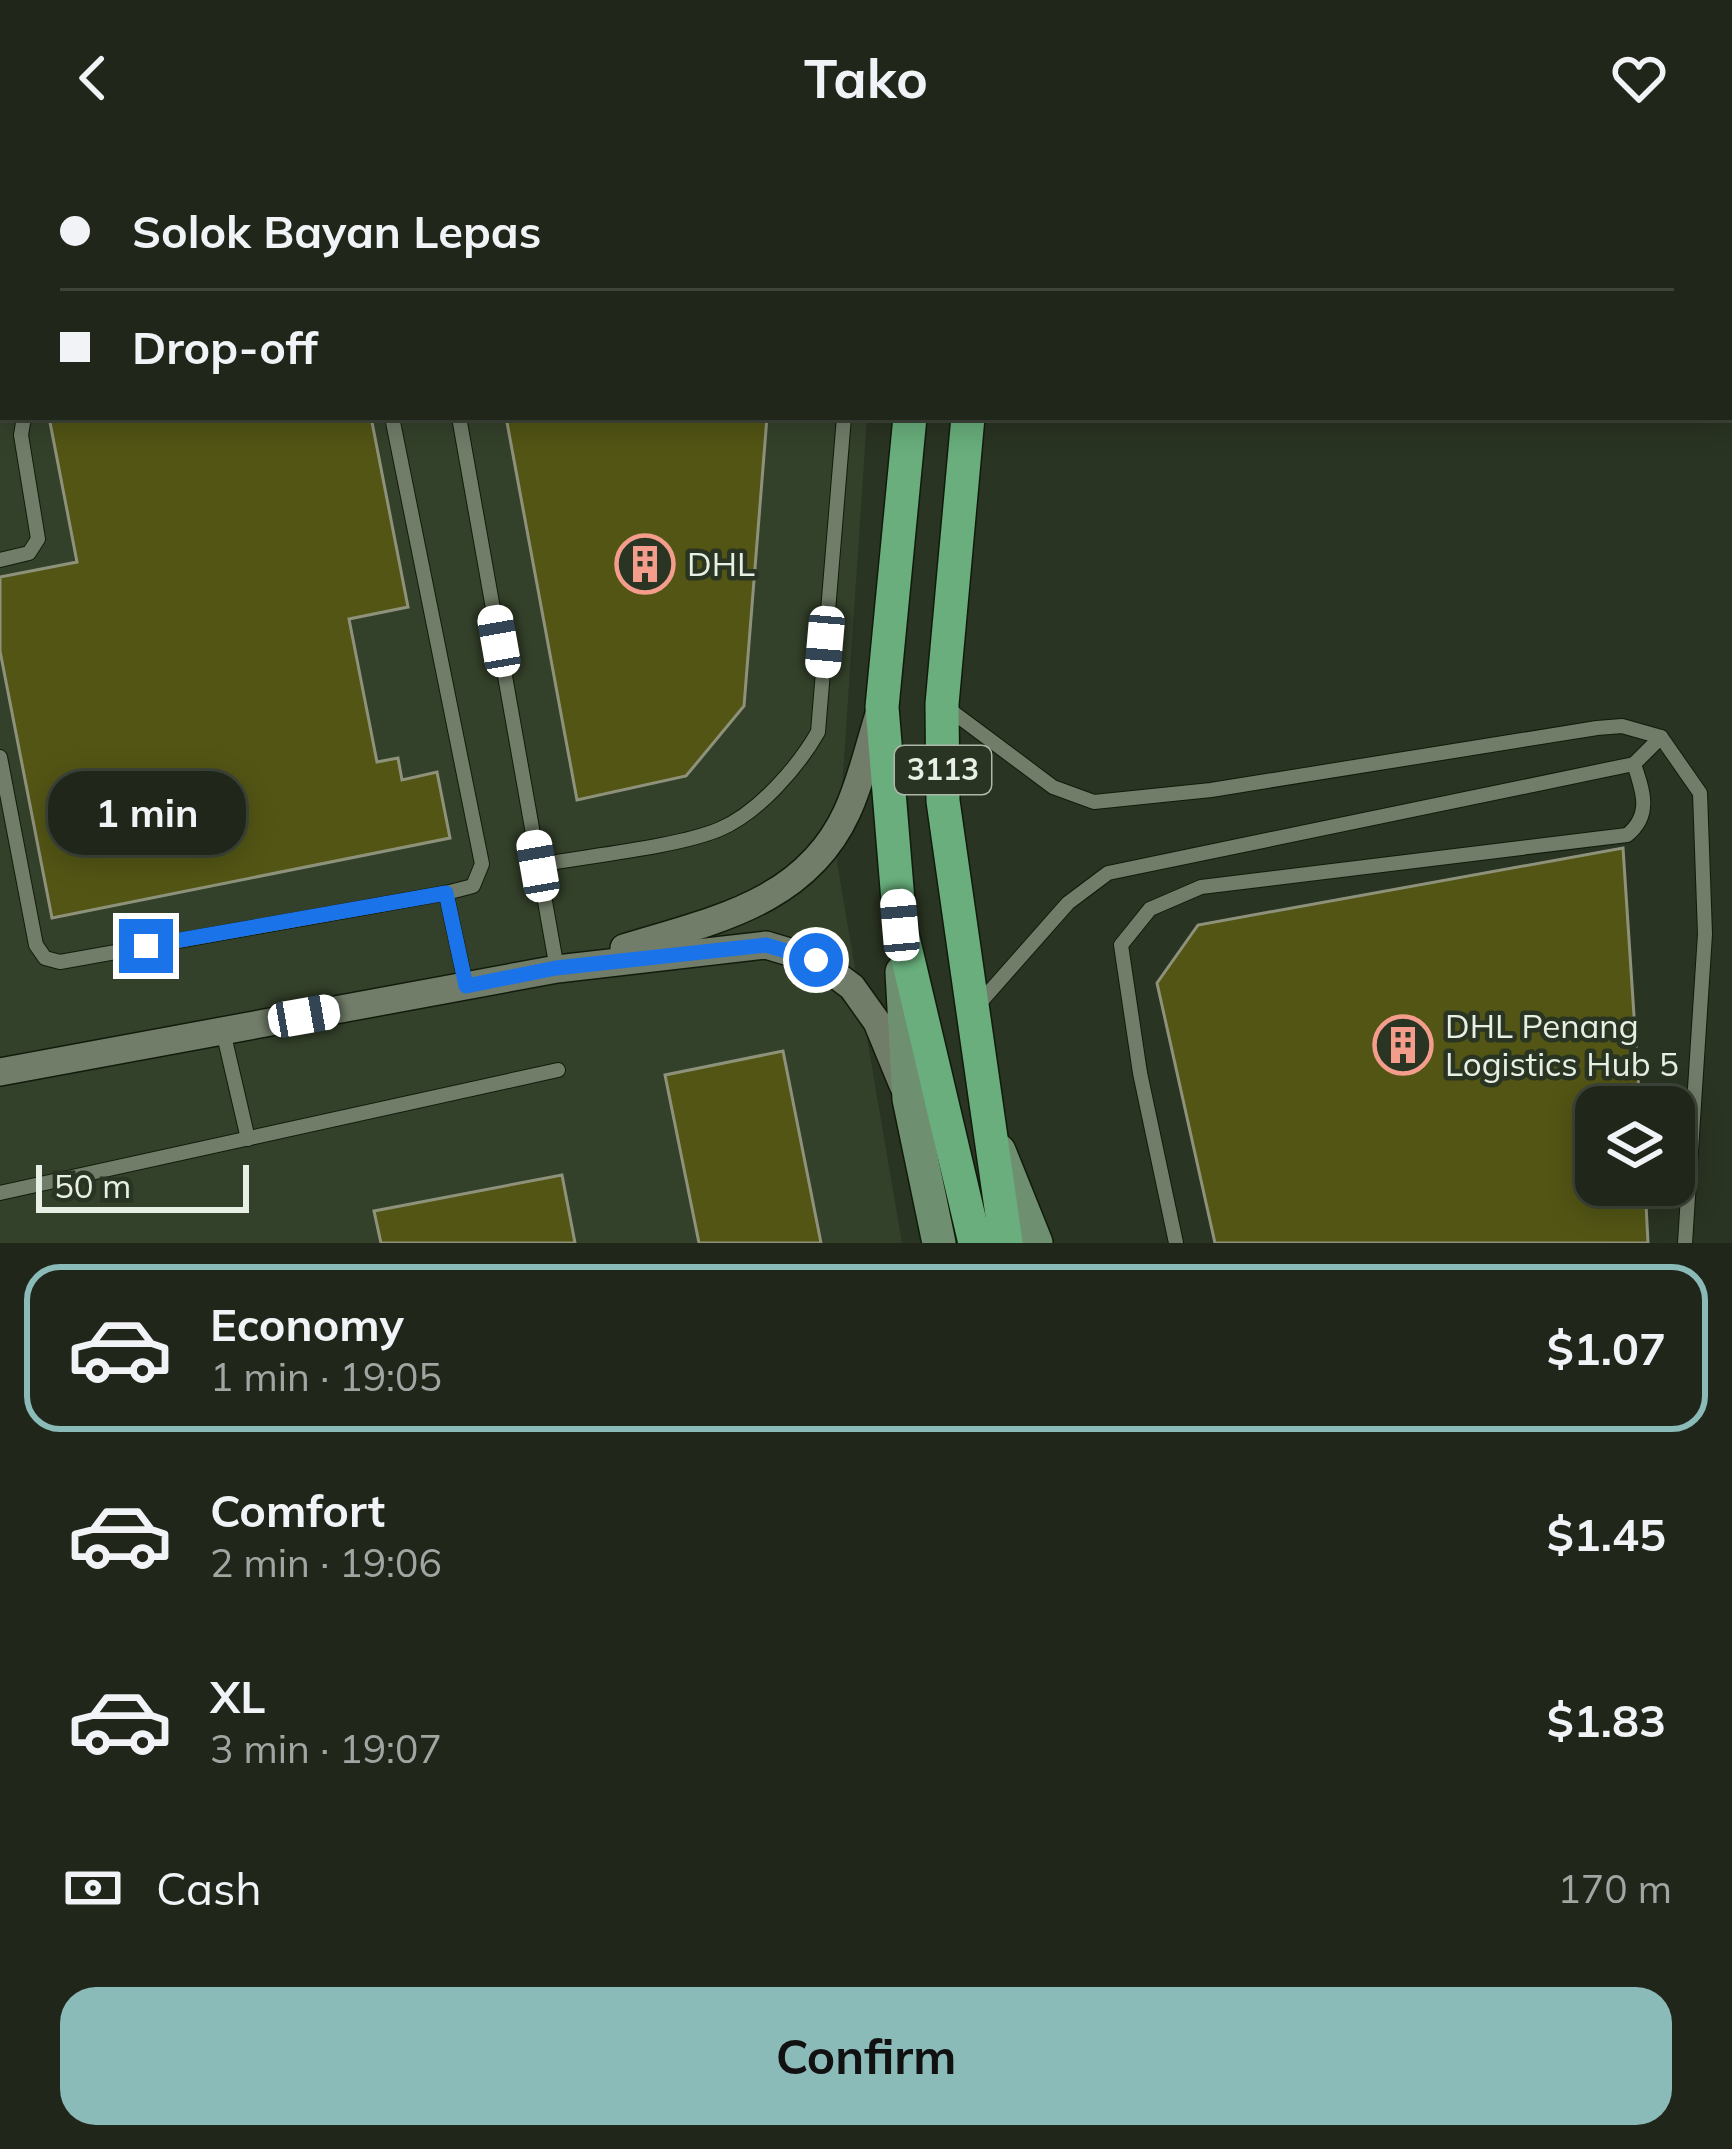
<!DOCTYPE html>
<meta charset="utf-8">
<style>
:root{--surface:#20271a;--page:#282f23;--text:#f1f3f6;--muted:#a2a5a2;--line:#3d4439;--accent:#8bbbb9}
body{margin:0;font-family:Mulish,sans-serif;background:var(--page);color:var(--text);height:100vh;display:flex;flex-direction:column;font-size:45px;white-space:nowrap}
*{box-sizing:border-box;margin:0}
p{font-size:39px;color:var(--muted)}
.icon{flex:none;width:66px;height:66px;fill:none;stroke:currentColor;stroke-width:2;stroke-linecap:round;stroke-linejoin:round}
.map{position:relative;height:1087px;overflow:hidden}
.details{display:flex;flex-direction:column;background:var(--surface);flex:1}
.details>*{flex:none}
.top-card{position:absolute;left:0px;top:0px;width:1734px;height:264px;box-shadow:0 6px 30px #0003,0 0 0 3px var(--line);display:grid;align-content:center;height:264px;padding:0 60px;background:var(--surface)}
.controls{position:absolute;left:1575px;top:930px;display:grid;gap:24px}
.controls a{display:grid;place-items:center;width:120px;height:120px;border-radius:24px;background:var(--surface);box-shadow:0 6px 30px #0003,0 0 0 3px var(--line);font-size:60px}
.scale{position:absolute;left:36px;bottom:30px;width:213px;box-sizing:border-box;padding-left:12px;border:6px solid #e8efe4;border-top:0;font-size:33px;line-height:42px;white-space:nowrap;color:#e8efe4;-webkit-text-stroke:9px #2a3422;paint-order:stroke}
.end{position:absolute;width:54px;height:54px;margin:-27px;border:15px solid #1a73e8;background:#fff;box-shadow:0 0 0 6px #fff}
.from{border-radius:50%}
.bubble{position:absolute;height:84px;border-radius:36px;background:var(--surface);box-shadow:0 6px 30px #0003,0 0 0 3px var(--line);font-size:39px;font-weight:700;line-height:84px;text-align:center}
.car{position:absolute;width:36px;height:72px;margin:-36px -18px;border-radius:15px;box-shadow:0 0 9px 3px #0007;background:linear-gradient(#fff 24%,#345 0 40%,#fff 0 76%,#345 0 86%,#fff 0)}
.top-card b{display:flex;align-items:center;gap:42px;height:114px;font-size:45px}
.top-card b+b{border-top:3px solid var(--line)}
.top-card i{width:30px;height:30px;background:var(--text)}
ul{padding:21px 0 0;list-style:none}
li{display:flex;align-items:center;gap:36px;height:168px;margin:0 24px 18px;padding:0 36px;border:6px solid transparent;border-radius:36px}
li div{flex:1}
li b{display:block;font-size:45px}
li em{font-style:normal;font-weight:700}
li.current{border-color:var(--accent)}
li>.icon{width:108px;height:108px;stroke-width:1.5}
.pay{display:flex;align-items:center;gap:30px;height:132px;padding:0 60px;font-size:45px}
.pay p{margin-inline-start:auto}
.action{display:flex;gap:24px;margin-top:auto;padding:24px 60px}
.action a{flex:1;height:138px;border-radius:36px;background:var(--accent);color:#111;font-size:48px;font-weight:700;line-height:138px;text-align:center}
header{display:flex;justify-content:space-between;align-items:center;height:156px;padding:0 60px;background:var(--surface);font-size:54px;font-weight:700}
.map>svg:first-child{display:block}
</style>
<header><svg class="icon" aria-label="back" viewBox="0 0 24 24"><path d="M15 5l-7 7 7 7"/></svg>Tako<svg class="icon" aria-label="heart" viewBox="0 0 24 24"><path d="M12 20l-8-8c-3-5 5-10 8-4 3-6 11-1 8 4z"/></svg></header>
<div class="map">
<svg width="1732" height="1087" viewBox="0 0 1732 1087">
<rect width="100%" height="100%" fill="#2a3422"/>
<path fill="#34412a" d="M0 0H885L3 3V261H867L837 707 902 1087H0Z"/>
<g fill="#525514" stroke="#8f927b" stroke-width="3">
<path d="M49 261H371L408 451 349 463 377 606 398 602 402 624 437 616 450 682 52 762 0 495V421L77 406Z"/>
<path d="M506 261H767L744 550 686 620 577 644Z"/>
<path d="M1623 692 1640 951H1596V1029H1645L1648 1087H1215L1157 827 1198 769Z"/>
<path d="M783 895 821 1087H699L665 919Z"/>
<path d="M562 1019 575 1087H381L374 1055Z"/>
</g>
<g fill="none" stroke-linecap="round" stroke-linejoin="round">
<defs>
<g id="service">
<path d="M797 0 799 3"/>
<path d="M679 3 689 0"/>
<path d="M392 261 482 708 473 730 446 737"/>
<path d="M459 261 557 813"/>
<path d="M0 404 29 397 38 383 21 279 24 261"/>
<path d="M946 551 1053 631 1094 646 1211 634 1597 572 1622 570 1661 581 1700 637 1705 778 1685 1087"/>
<path d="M0 601 36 789 45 802 60 806 446 737 466 830"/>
<path d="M538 709C587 700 678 691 720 673 758 657 798 611 818 576L844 261"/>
<path d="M977 850 1068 747 1108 717 1634 608 1661 581"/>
<path d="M223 875 248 983"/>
<path d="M0 1037 558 914"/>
<path d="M1176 1087 1140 917 1121 789 1150 753 1201 731 1627 679C1652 659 1643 635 1634 608"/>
</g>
<g id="minor">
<path d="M624 792C711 765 805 748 847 656 861 626 869 590 879 558"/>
<path d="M0 916 557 813 766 789 816 804 852 831 877 866 903 929"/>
</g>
<g id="secondary">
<path d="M902 816 909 943 939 1087"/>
<path d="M999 995 1036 1087"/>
</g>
<g id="trunk">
<path d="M935 3V0"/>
<path d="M991 3 992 0"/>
<path d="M910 261 882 551 900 769 975 1087"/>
<path d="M968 261 942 548 943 645 1006 1087"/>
</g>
</defs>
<use href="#service" stroke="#121b0b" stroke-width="16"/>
<use href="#minor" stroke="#121b0b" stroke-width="30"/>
<use href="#secondary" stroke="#121b0b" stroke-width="36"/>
<use href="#trunk" stroke="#121b0b" stroke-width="36"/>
<use href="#service" stroke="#717d69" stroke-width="14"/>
<use href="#minor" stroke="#717d69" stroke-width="27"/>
<use href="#secondary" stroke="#6e9070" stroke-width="33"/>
<use href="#trunk" stroke="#69ae7c" stroke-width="33"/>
</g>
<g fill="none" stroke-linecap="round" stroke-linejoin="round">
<path stroke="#1a73e8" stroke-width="15" d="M146 790 446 737 466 830 556 812 766 789 816 804"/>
</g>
<defs>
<symbol id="building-ring" viewBox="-11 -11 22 22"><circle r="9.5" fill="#2a3422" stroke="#f49d8c" stroke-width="1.5"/><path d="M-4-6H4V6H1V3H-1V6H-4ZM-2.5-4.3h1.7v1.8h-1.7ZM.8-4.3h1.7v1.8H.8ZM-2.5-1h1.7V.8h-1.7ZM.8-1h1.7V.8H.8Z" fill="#f49d8c"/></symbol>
</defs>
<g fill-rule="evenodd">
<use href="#building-ring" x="612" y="375" width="66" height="66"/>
<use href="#building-ring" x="1370" y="856" width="66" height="66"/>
</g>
<g text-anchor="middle" stroke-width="9" stroke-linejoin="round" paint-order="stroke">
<rect fill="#2a3422" stroke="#afb7aa" stroke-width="3" x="895" y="590" width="96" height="48" rx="9"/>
<g font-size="30" font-weight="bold" fill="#e8efe4">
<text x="943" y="624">3113</text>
</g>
<g font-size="33" fill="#e8efe4" stroke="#2a3422" text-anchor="start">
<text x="687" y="420">DHL</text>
<text x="1445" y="882">DHL Penang<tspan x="1445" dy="38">Logistics Hub 5</tspan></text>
</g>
</g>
</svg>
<div class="controls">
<a><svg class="icon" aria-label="layers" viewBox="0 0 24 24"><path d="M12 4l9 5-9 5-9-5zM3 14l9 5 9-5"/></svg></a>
</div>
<div class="scale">50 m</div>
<i class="end from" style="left:816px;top:804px"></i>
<i class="end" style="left:146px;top:790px"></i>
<div class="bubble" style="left:48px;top:615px;width:198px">1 min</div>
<i class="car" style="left:499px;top:485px;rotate:350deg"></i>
<i class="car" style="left:825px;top:486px;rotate:185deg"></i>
<i class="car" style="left:538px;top:710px;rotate:350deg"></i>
<i class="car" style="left:900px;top:769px;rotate:355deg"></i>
<i class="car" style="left:304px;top:860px;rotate:80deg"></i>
<div class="top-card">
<b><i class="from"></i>Solok Bayan Lepas</b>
<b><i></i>Drop-off</b>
</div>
</div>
<section class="details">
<ul>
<li class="current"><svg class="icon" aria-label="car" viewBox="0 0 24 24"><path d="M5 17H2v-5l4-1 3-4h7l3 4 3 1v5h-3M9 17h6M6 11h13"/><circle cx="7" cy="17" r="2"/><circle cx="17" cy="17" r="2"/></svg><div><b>Economy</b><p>1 min · 19:05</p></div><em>$1.07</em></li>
<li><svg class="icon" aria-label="car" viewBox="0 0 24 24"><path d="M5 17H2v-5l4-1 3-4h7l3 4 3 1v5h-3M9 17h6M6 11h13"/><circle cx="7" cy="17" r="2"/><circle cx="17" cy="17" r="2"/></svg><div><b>Comfort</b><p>2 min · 19:06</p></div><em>$1.45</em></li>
<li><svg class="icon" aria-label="car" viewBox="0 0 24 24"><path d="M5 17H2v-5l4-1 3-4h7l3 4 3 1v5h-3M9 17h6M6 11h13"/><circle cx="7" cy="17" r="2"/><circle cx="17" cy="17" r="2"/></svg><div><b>XL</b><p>3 min · 19:07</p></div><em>$1.83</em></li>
</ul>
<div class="pay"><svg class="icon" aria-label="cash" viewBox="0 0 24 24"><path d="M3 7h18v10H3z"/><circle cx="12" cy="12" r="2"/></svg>Cash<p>170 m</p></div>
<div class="action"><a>Confirm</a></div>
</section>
